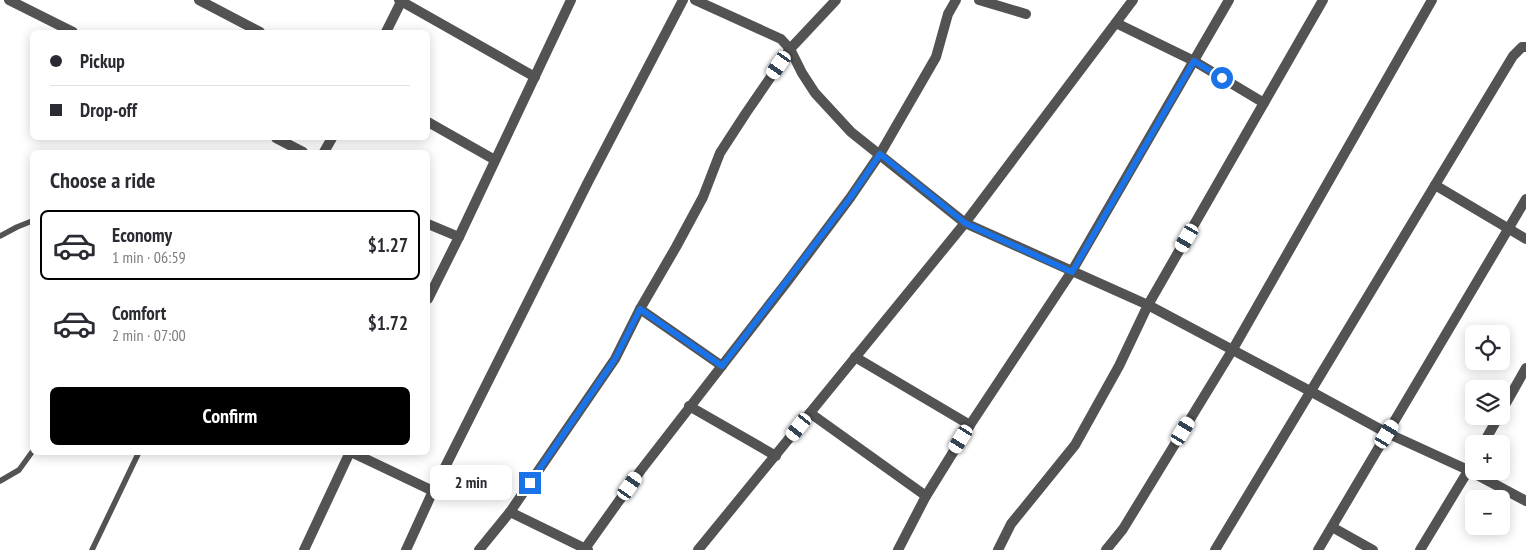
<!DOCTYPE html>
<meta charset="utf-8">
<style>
:root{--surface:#fff;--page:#f7f7f7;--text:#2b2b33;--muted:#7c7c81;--line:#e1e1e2;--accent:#000}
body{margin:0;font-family:"PT Sans Narrow",sans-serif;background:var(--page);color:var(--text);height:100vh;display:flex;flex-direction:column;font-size:19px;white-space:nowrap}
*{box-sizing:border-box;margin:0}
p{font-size:16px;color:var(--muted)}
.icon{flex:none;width:28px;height:28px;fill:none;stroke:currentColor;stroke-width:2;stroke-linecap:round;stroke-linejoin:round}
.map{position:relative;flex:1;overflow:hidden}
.panel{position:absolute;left:30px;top:150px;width:400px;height:305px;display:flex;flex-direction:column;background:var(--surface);border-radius:8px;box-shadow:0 2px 12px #0003}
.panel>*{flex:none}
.hud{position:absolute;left:30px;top:30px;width:400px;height:110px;border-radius:8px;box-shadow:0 2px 12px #0003;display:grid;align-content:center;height:110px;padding:0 20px;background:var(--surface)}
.tools{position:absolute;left:1465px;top:325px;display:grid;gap:10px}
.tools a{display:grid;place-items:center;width:45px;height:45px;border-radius:8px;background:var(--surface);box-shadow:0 2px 12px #0003;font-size:25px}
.end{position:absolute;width:22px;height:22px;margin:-11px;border:6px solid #1a73e8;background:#fff;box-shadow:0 0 0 2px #fff}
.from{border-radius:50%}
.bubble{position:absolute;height:35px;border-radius:8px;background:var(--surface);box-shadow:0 2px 12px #0003;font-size:16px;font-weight:800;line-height:35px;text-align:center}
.car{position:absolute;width:15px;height:30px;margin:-15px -8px;border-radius:6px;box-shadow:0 0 4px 1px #0007;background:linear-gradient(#fff 24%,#345 0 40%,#fff 0 76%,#345 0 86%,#fff 0)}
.hud b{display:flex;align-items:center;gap:18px;height:48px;font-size:19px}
.hud b+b{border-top:1px solid var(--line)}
.hud i{width:12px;height:12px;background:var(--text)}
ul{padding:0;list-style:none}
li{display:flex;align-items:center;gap:15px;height:70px;margin:0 10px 8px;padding:0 10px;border:2px solid transparent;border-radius:8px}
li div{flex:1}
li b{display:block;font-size:19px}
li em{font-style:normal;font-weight:800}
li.active{border-color:var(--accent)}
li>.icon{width:45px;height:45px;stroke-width:1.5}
h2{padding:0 20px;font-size:22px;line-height:60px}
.primary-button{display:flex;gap:10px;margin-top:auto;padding:10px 20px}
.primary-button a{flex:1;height:58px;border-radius:8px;background:var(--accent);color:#fff;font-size:20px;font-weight:800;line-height:58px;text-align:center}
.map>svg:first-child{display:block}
</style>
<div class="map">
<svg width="1526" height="550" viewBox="0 0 1526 550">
<rect width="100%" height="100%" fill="#fff"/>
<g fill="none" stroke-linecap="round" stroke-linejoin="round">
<g stroke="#535353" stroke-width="5.5">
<path d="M0 236 17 227 32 221"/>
<path d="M0 481 19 470 32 452"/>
<path d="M92 550 139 452"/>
</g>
<g stroke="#535353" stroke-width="10">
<path d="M9 0 73 32"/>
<path d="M199 0 260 32"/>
<path d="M399 0 535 77"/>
<path d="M695 0 781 39 790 49 802 73 815 93 851 132 965 223 1148 305 1310 391 1387 433 1468 470 1526 501"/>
<path d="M979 0 1026 14"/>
<path d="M1116 23 1194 61 1264 103"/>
<path d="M386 32 402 0"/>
<path d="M428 122 495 160"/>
<path d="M276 138 303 152"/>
<path d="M324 152 332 138"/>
<path d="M1435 185 1513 56 1522 47H1526"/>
<path d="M428 224 459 237"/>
<path d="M428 299 459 237 571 0"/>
<path d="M640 309 722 366"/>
<path d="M855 357 970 425"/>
<path d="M689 406 776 456"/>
<path d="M1501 412 1526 368"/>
<path d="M810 413 926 496"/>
<path d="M1483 444 1499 416"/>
<path d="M351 452 433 491"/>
<path d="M510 512 588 550"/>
<path d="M1332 527 1373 550"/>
<path d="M304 550 350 452"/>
<path d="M406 550 433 491 588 182 683 0"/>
<path d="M479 550 510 512 615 359 640 309 676 247 703 197 720 153 746 113 790 49 836 0"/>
<path d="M584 550 641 470 787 282 850 198 880 154 936 57 948 14 956 0"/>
<path d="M898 550 926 496 970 425 1072 271 1229 0"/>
<path d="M998 550 1011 524 1075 445 1119 366 1148 305 1323 0"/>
<path d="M1106 550 1123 529 1233 349 1432 0"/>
<path d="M1215 550 1435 185 1526 239"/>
<path d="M1318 550 1526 199"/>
<path d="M1420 550 1474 461"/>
</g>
<path stroke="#535353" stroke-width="10" d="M698 550 965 223 1133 0"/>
</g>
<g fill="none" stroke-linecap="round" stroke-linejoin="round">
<path stroke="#1a73e8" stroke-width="6" d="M530 483 615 359 640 309 722 366 850 198 880 154 965 223 1072 272 1194 61 1222 78"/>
</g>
</svg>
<div class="tools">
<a><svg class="icon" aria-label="locate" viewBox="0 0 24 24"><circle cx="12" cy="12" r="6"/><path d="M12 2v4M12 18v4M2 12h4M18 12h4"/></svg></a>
<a><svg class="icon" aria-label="layers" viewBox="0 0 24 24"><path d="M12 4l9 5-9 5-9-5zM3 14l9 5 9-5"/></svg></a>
<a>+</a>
<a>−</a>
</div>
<i class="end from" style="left:1222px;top:78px"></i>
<i class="end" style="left:530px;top:483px"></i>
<div class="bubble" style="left:430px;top:465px;width:82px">2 min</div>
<i class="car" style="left:779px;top:65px;rotate:215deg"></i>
<i class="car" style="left:1187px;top:238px;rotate:210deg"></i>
<i class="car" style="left:799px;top:427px;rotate:218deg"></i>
<i class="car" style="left:1183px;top:431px;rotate:31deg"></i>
<i class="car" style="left:1387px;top:434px;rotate:31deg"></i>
<i class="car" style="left:961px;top:439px;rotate:212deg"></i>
<i class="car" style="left:630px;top:486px;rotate:35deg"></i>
<div class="hud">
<b><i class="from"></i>Pickup</b>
<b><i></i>Drop-off</b>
</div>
<section class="panel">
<h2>Choose a ride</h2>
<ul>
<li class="active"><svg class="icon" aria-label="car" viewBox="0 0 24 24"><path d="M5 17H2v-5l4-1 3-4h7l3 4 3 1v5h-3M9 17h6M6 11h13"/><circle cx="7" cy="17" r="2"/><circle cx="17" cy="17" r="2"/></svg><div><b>Economy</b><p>1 min · 06:59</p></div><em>$1.27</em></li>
<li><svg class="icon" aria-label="car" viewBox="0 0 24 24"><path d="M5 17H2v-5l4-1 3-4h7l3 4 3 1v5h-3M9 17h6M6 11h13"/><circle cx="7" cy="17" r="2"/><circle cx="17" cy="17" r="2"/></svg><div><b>Comfort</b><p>2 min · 07:00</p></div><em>$1.72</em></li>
</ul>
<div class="primary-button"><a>Confirm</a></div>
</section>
</div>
